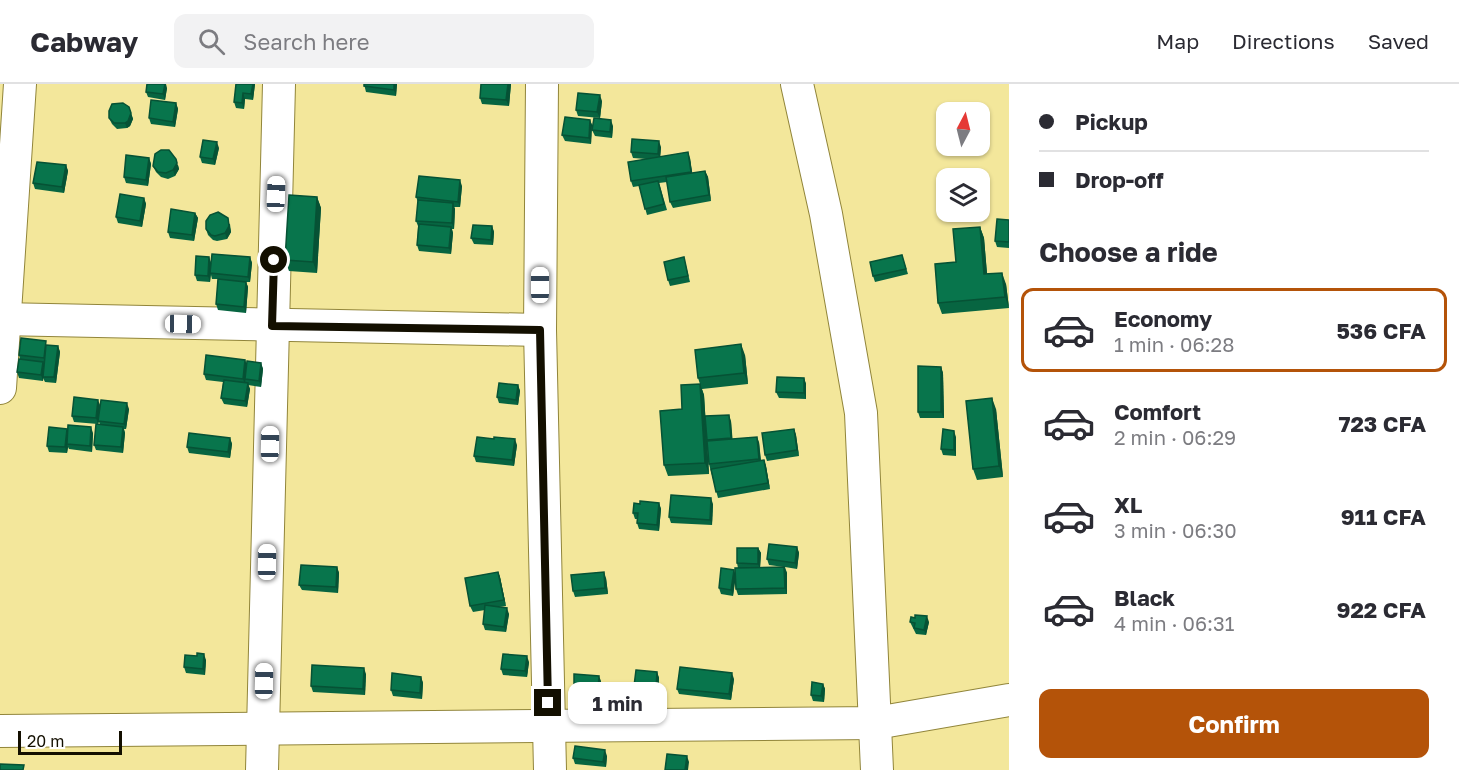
<!DOCTYPE html>
<meta charset="utf-8">
<style>
:root{--surface:#fff;--page:#f2f2f3;--text:#2b2b33;--muted:#7c7c81;--line:#e1e1e2;--accent:#b45309}
body{margin:0;font-family:"Golos Text",sans-serif;background:var(--page);color:var(--text);height:100vh;display:flex;flex-direction:column;font-size:22px;white-space:nowrap}
*{box-sizing:border-box;margin:0}
p{font-size:20px;color:var(--muted)}
.icon{flex:none;width:33px;height:33px;fill:none;stroke:currentColor;stroke-width:2;stroke-linecap:round;stroke-linejoin:round}
.map{position:relative;flex:1;overflow:hidden}
.sheet{display:flex;flex-direction:column;background:var(--surface);width:450px}
.sheet>*{flex:none}
.hud{display:grid;align-content:center;height:132px;padding:0 30px;background:var(--surface)}
.needle{width:39px;rotate:7deg}
.buttons{position:absolute;left:936px;top:18px;display:grid;gap:12px}
.buttons a{display:grid;place-items:center;width:54px;height:54px;border-radius:12px;background:var(--surface);box-shadow:0 2px 4px #0004;font-size:30px}
.scale{position:absolute;left:18px;bottom:15px;width:104px;box-sizing:border-box;padding-left:6px;border:3px solid #130f00;border-top:0;font-size:16px;line-height:21px;white-space:nowrap;color:#130f00;-webkit-text-stroke:4px #fff;paint-order:stroke}
.end{position:absolute;width:27px;height:27px;margin:-14px;border:8px solid #130f00;background:#fff;box-shadow:0 0 0 3px #fff}
.from{border-radius:50%}
.bubble{position:absolute;height:42px;border-radius:12px;background:var(--surface);box-shadow:0 2px 4px #0004;font-size:20px;font-weight:700;line-height:42px;text-align:center}
.car{position:absolute;width:18px;height:36px;margin:-18px -9px;border-radius:8px;box-shadow:0 0 4px 2px #0007;background:linear-gradient(#fff 24%,#345 0 40%,#fff 0 76%,#345 0 86%,#fff 0)}
.hud b{display:flex;align-items:center;gap:21px;height:57px;font-size:22px}
.hud b+b{border-top:2px solid var(--line)}
.hud i{width:15px;height:15px;background:var(--text)}
ul{padding:0;list-style:none}
li{display:flex;align-items:center;gap:18px;height:84px;margin:0 12px 9px;padding:0 18px;border:3px solid transparent;border-radius:12px}
li div{flex:1}
li b{display:block;font-size:22px}
li em{font-style:normal;font-weight:700}
li.current{border-color:var(--accent)}
li>.icon{width:54px;height:54px;stroke-width:1.5}
h2{padding:0 30px;font-size:27px;line-height:72px}
.cta{display:flex;gap:12px;margin-top:auto;padding:12px 30px}
.cta a{flex:1;height:69px;border-radius:12px;background:var(--accent);color:#fff;font-size:24px;font-weight:700;line-height:69px;text-align:center}
header{display:flex;align-items:center;gap:36px;box-sizing:border-box;height:84px;padding:0 30px;background:var(--surface);border-bottom:2px solid var(--line)}
header strong{font-size:28px}
nav{display:flex;gap:33px;margin-inline-start:auto;font-size:21px}
.search{width:420px;height:54px;background:var(--page);display:flex;align-items:center;gap:15px;box-sizing:border-box;padding:0 21px;border-radius:12px;color:var(--muted);font-size:22px}
main{display:flex;flex:1;min-height:0}
.map>svg:first-child{display:block}
</style>
<header>
<strong>Cabway</strong>
<div class="search"><svg class="icon" aria-label="search" viewBox="0 0 24 24"><circle cx="10" cy="10" r="6"/><path d="M15 15l6 6"/></svg>Search here</div>
<nav><a>Map</a><a>Directions</a><a>Saved</a></nav>
</header>
<main>
<div class="map">
<svg width="1009" height="686" viewBox="0 0 1009 686">
<rect width="100%" height="100%" fill="#f3e79b"/>
<g fill="none" stroke-linecap="round" stroke-linejoin="round">
<defs>
<g id="minor">
<path d="M542 0 540 246 550 686"/>
<path d="M797 0 826 130 861 329 877 686"/>
<path d="M0 235 540 246"/>
<path d="M0 304 20 0"/>
<path d="M0 647 876 639 1009 616"/>
<path d="M262 686 279 0"/>
</g>
</defs>
<use href="#minor" stroke="#91853a" stroke-width="34"/>
<use href="#minor" stroke="#fff" stroke-width="32"/>
</g>
<g fill="#076541">
<path d="M236 0H255L253 16 245 15 244 25 236 24 234 18Z"/>
<path d="M364 0H397L396 12 366 8Z"/>
<path d="M511 0 509 22 482 20 480 14Z"/>
<path d="M167 4 165 16 148 13 146 8Z"/>
<path d="M602 17 600 34 578 32 576 26Z"/>
<path d="M176 19 178 25 175 43 151 40 149 34Z"/>
<path d="M129 23 133 35 130 42 127 44 117 45 112 40 109 34Z"/>
<path d="M590 36 592 41 591 60 565 57 562 51Z"/>
<path d="M613 42 612 54 595 52 592 46Z"/>
<path d="M661 63 660 73 690 74 692 89 705 87 708 93 711 117 673 124 670 118 667 98 659 99 667 126 647 131 639 102 633 103 631 97 646 75 633 74 631 68Z"/>
<path d="M219 64 215 81 202 79 200 73Z"/>
<path d="M149 74 151 80 148 102 126 99 124 93Z"/>
<path d="M66 81 68 87 64 109 35 105 33 99Z"/>
<path d="M178 81 179 85 175 92 168 95 161 93 156 88 153 82Z"/>
<path d="M462 102 460 123H454L455 125 454 145H452L453 149 451 170 419 167 417 161 418 142 416 137 418 118 416 113Z"/>
<path d="M317 113 321 124 317 189 289 187 285 176Z"/>
<path d="M144 114 146 120 142 143 118 139 116 133Z"/>
<path d="M195 129 198 134 194 157 170 154 168 148Z"/>
<path d="M1009 136V164L997 163 995 157Z"/>
<path d="M230 140 231 148 227 155 217 157 213 156 208 151 206 145Z"/>
<path d="M492 142 494 148 493 161 474 160 471 154Z"/>
<path d="M980 143 984 154 987 190 1006 200 1009 224 942 230 938 219 956 178Z"/>
<path d="M902 171 908 190 875 198 873 192Z"/>
<path d="M209 173 211 179 250 173 252 179 250 198H246L248 203 246 229 218 226 216 220 218 195H212L211 191 210 198 197 197 195 191Z"/>
<path d="M684 173 690 198 670 202 668 196Z"/>
<path d="M47 261 58 262 60 268 56 299 45 298 43 294V297L19 294 17 288 20 275 19 271Z"/>
<path d="M745 271 748 300 702 305 704 311 709 390 668 392 664 381 682 325 700 300 698 294Z"/>
<path d="M245 276 247 281 261 279 263 285 261 303 248 301 250 305 247 323 224 320 221 314 223 298 206 296 204 290Z"/>
<path d="M941 283 943 289 944 334H920L918 328Z"/>
<path d="M804 294 806 300V315L779 314 776 308Z"/>
<path d="M518 301 520 307 518 321 499 319 497 313Z"/>
<path d="M100 322 129 325 126 345H124L125 349 123 369 96 366 94 361 100 340 99 338 98 340 74 338 72 332Z"/>
<path d="M996 325 1003 393 977 396 973 385Z"/>
<path d="M705 332 731 337 732 355 759 358 761 376H764L766 382 770 405 718 414 709 380Z"/>
<path d="M67 345 68 348 93 349 92 368 69 365 68 363 67 369 49 368 47 362Z"/>
<path d="M794 345 796 351 799 372 767 377 765 371Z"/>
<path d="M956 353V372L943 371 941 365Z"/>
<path d="M230 354 232 360 230 374 189 369 187 363Z"/>
<path d="M517 361 514 382 476 378 474 372Z"/>
<path d="M659 419 661 425 659 447 639 445 637 439 638 435H635L633 429 640 420Z"/>
<path d="M713 420 712 441 671 439 669 433Z"/>
<path d="M797 463 799 469 797 485 785 483 787 489V510L738 511 736 505 735 494 733 512 721 510 719 504 734 486 735 490 738 484 737 479 758 464 761 469 760 483H784L769 481 767 475Z"/>
<path d="M337 483 339 489 338 509 302 506 299 501Z"/>
<path d="M498 488 500 493 506 522 499 523 509 530 506 548 485 546 483 540 485 526 473 528 470 522Z"/>
<path d="M606 494 608 510 575 513 573 507Z"/>
<path d="M910 538H929L926 551 916 550Z"/>
<path d="M197 572 206 576 205 591 186 589 184 583Z"/>
<path d="M529 578 527 593 503 591 501 585Z"/>
<path d="M657 588 659 594 658 610 636 608 634 602Z"/>
<path d="M366 590 365 611 313 608 311 602Z"/>
<path d="M421 593 423 599 422 615 393 612 391 606Z"/>
<path d="M734 595 731 616 679 610 677 605Z"/>
<path d="M601 597 600 611 576 610 574 604Z"/>
<path d="M823 600 825 605 824 618 813 617 811 611Z"/>
<path d="M607 672 606 683 575 680 573 674Z"/>
</g>
<g fill="#065235">
<path d="M165 0H166L167 4 165 16 163 10Z"/>
<path d="M253 0H255L253 16 251 10Z"/>
<path d="M394 0H397L396 12 394 6Z"/>
<path d="M508 0H511L509 22 506 16Z"/>
<path d="M243 9 245 15 244 25 242 19Z"/>
<path d="M600 11 602 17 600 34 597 28Z"/>
<path d="M176 19 178 25 175 43 173 38Z"/>
<path d="M131 29 133 35 130 42 127 44 125 39Z"/>
<path d="M590 36 592 41 591 60 589 54Z"/>
<path d="M611 36 613 42 612 54 610 48Z"/>
<path d="M659 57 661 63 660 76 658 70Z"/>
<path d="M217 58 219 64 215 81 213 75Z"/>
<path d="M688 68 690 74 693 94 691 88Z"/>
<path d="M149 74 151 80 148 102 146 96Z"/>
<path d="M176 75 179 85 175 92 173 86Z"/>
<path d="M66 81 68 87 64 109 62 103Z"/>
<path d="M705 87 708 93 711 117 709 111Z"/>
<path d="M460 96 462 102 460 123 458 118Z"/>
<path d="M317 113 321 124 317 189 313 178Z"/>
<path d="M144 114 146 120 142 143 140 137Z"/>
<path d="M453 119 455 125 454 145 452 139Z"/>
<path d="M195 129 198 134 194 157 192 151Z"/>
<path d="M228 134 231 148 227 155 225 149Z"/>
<path d="M492 142 494 148 493 161 491 156Z"/>
<path d="M451 143 453 149 451 170 449 164Z"/>
<path d="M980 143 984 154 988 201 984 190Z"/>
<path d="M209 173 211 179 210 198 208 192Z"/>
<path d="M250 173 252 179 250 198 248 193Z"/>
<path d="M1002 189 1006 200 1009 224 1005 213Z"/>
<path d="M246 198 248 203 246 229 244 223Z"/>
<path d="M741 260 745 271 748 300 744 289Z"/>
<path d="M58 262 60 268 56 299 54 293Z"/>
<path d="M245 276 247 282 245 300 243 295Z"/>
<path d="M43 278 45 283 43 297 41 291Z"/>
<path d="M261 279 263 285 261 303 259 297Z"/>
<path d="M941 283 943 289 944 334 941 328Z"/>
<path d="M804 294 806 300V315L804 309Z"/>
<path d="M248 299 250 305 247 323 245 317Z"/>
<path d="M700 300 704 311 709 390 705 379Z"/>
<path d="M518 301 520 307 518 321 516 316Z"/>
<path d="M992 314 996 325 1003 393 999 382Z"/>
<path d="M98 316 100 321 98 340 96 334Z"/>
<path d="M127 319 129 325 126 345 124 340Z"/>
<path d="M729 331 731 337 733 360 731 354Z"/>
<path d="M91 343 93 349 92 368 90 362Z"/>
<path d="M123 343 125 349 123 369 121 363Z"/>
<path d="M67 345 69 351 67 360 68 363 67 369 65 363Z"/>
<path d="M794 345 796 351 799 372 797 366Z"/>
<path d="M954 347 956 353V372L954 366Z"/>
<path d="M757 353 759 358 761 381 759 375Z"/>
<path d="M230 354 232 360 230 374 228 368Z"/>
<path d="M515 355 517 361 514 382 512 376Z"/>
<path d="M764 376 766 382 770 405 768 399Z"/>
<path d="M711 414 713 420 712 441 710 436Z"/>
<path d="M659 419 661 425 659 447 657 441Z"/>
<path d="M797 463 799 469 797 485 795 479Z"/>
<path d="M758 464 761 469 760 485 758 480Z"/>
<path d="M337 483 339 489 338 509 336 503Z"/>
<path d="M784 483 787 489V510L785 504Z"/>
<path d="M734 486 736 492 733 512 731 506Z"/>
<path d="M498 488 500 493 506 522 504 516Z"/>
<path d="M604 488 606 494 608 510 605 504Z"/>
<path d="M507 524 509 530 506 548 504 543Z"/>
<path d="M927 532 929 538 926 551 924 546Z"/>
<path d="M204 570 206 576 205 591 203 585Z"/>
<path d="M527 572 529 578 527 593 525 587Z"/>
<path d="M364 584 366 590 365 611 363 605Z"/>
<path d="M657 588 659 594 658 610 656 604Z"/>
<path d="M732 589 734 595 731 616 729 610Z"/>
<path d="M599 592 601 597 600 611 598 605Z"/>
<path d="M421 593 423 599 422 615 420 609Z"/>
<path d="M823 600 825 605 824 618 821 612Z"/>
<path d="M605 666 607 672 606 683 603 678Z"/>
<path d="M687 672 689 678 688 686H685Z"/>
</g>
<g fill="#08754c" stroke="#065235" stroke-width="1.5">
<path d="M147 0H165L163 10 146 8Z"/>
<path d="M236 0H253L251 10 243 9 242 19 234 18Z"/>
<path d="M364 0H394V6L364 2Z"/>
<path d="M481 0H508L506 16 480 14Z"/>
<path d="M578 9 600 11 597 28 576 26Z"/>
<path d="M151 16 176 19 173 38 149 34Z"/>
<path d="M123 19 129 23 131 29 128 37 125 39H114L109 34V27L112 20Z"/>
<path d="M565 33 590 36 589 54 562 51Z"/>
<path d="M594 34 611 36 610 48 592 46Z"/>
<path d="M632 55 659 57 658 70 631 68Z"/>
<path d="M203 56 217 58 213 75 200 73Z"/>
<path d="M161 66H169L176 75 177 79 173 86 166 89 158 88 153 82 155 70Z"/>
<path d="M688 68 691 88 631 97 628 78Z"/>
<path d="M126 71 149 74 146 96 124 93Z"/>
<path d="M37 78 66 81 62 103 33 99Z"/>
<path d="M705 87 709 111 670 118 666 93Z"/>
<path d="M419 92 460 96 458 118 416 113Z"/>
<path d="M658 97 664 120 645 125 639 101Z"/>
<path d="M120 110 144 114 140 137 116 133Z"/>
<path d="M289 111 317 113 313 178 285 176Z"/>
<path d="M418 116 453 119 452 139 416 137Z"/>
<path d="M171 125 195 129 192 151 168 148Z"/>
<path d="M218 128 228 134 229 142 225 149 215 152 211 151 206 145V137L210 131Z"/>
<path d="M997 135 1009 136V158L995 157Z"/>
<path d="M419 140 451 143 449 164 417 161Z"/>
<path d="M473 141 492 142 491 156 471 154Z"/>
<path d="M980 143 984 190 1002 189 1005 213 938 219 935 180 956 178 953 145Z"/>
<path d="M212 170 250 173 248 193 210 189Z"/>
<path d="M902 171 906 185 873 192 870 178Z"/>
<path d="M196 172 209 173 208 192 195 191Z"/>
<path d="M684 173 688 192 668 196 664 178Z"/>
<path d="M218 195 246 198 244 223 216 220Z"/>
<path d="M21 254 46 257 44 274 19 271Z"/>
<path d="M741 260 744 289 698 294 695 266Z"/>
<path d="M46 261 58 262 54 293H43Z"/>
<path d="M206 271 245 276 243 295 204 290Z"/>
<path d="M19 275 43 278 41 291 17 288Z"/>
<path d="M247 277 261 279 259 297 245 295Z"/>
<path d="M918 282 941 283V328H918Z"/>
<path d="M777 293 804 294V309L776 308Z"/>
<path d="M224 296 248 299 245 317 221 314Z"/>
<path d="M499 299 518 301 516 316 497 313Z"/>
<path d="M700 300 705 379 664 381 660 327 682 325 681 301Z"/>
<path d="M74 313 98 316 96 334 72 332Z"/>
<path d="M992 314 999 382 973 385 966 317Z"/>
<path d="M101 316 127 319 124 340 98 337Z"/>
<path d="M729 331 731 354 707 356 705 332Z"/>
<path d="M96 340 123 343 121 363 94 361Z"/>
<path d="M68 341 91 343 90 362 67 360Z"/>
<path d="M49 343 67 345 65 363 47 362Z"/>
<path d="M794 345 797 366 765 371 762 349Z"/>
<path d="M943 345 954 347V366L941 365Z"/>
<path d="M189 349 230 354 228 368 187 363Z"/>
<path d="M477 353 494 355V353L515 355 512 376 474 372Z"/>
<path d="M757 353 759 375 709 380 707 357Z"/>
<path d="M764 376 768 399 716 408 711 385Z"/>
<path d="M671 411 711 414 710 436 669 433Z"/>
<path d="M640 417 659 419 657 441 637 439 638 429H633L634 419 640 420Z"/>
<path d="M769 460 797 463 795 479 767 475Z"/>
<path d="M737 464H758V480L737 479Z"/>
<path d="M301 481 337 483 336 503 299 501Z"/>
<path d="M784 483 785 504 736 505 735 484Z"/>
<path d="M721 484 734 486 731 506 719 504Z"/>
<path d="M498 488 504 516 470 522 465 494Z"/>
<path d="M604 488 605 504 573 507 571 491Z"/>
<path d="M485 521 507 524 504 543 483 540Z"/>
<path d="M915 531 927 532 924 546 914 544 915 539 910 538 911 533 915 534Z"/>
<path d="M197 569 204 570 203 585 184 583 185 571 197 572Z"/>
<path d="M503 570 527 572 525 587 501 585Z"/>
<path d="M312 581 364 584 363 605 311 602Z"/>
<path d="M680 583 732 589 729 610 677 605Z"/>
<path d="M636 586 657 588 656 604 634 602Z"/>
<path d="M392 589 421 593 420 609 391 606Z"/>
<path d="M574 590 599 592 598 605 574 604Z"/>
<path d="M812 598 823 600 821 612 811 611Z"/>
<path d="M575 662 605 666 603 678 573 674Z"/>
<path d="M667 670 687 672 685 686H665Z"/>
<path d="M0 680 24 681 23 686H0Z"/>
</g>
<g fill="none" stroke-linecap="round" stroke-linejoin="round">
<path stroke="#130f00" stroke-width="8" d="M274 176 272 242 540 246 548 619"/>
</g>
</svg>
<div class="buttons">
<a><svg class="needle" viewBox="-14 -14 28 28"><path d="M0-13l5 13h-10z" fill="#e53935"/><path d="M0 13l5-13h-10z" fill="#7c7c81"/></svg></a>
<a><svg class="icon" aria-label="layers" viewBox="0 0 24 24"><path d="M12 4l9 5-9 5-9-5zM3 14l9 5 9-5"/></svg></a>
</div>
<div class="scale">20 m</div>
<i class="end from" style="left:274px;top:176px"></i>
<i class="end" style="left:548px;top:619px"></i>
<div class="bubble" style="left:568px;top:598px;width:99px">1 min</div>
<i class="car" style="left:276px;top:110px;rotate:2deg"></i>
<i class="car" style="left:540px;top:201px;rotate:0deg"></i>
<i class="car" style="left:183px;top:240px;rotate:91deg"></i>
<i class="car" style="left:270px;top:360px;rotate:1deg"></i>
<i class="car" style="left:267px;top:478px;rotate:1deg"></i>
<i class="car" style="left:264px;top:597px;rotate:1deg"></i>
</div>
<section class="sheet">
<div class="hud">
<b><i class="from"></i>Pickup</b>
<b><i></i>Drop-off</b>
</div>
<h2>Choose a ride</h2>
<ul>
<li class="current"><svg class="icon" aria-label="car" viewBox="0 0 24 24"><path d="M5 17H2v-5l4-1 3-4h7l3 4 3 1v5h-3M9 17h6M6 11h13"/><circle cx="7" cy="17" r="2"/><circle cx="17" cy="17" r="2"/></svg><div><b>Economy</b><p>1 min · 06:28</p></div><em>536 CFA</em></li>
<li><svg class="icon" aria-label="car" viewBox="0 0 24 24"><path d="M5 17H2v-5l4-1 3-4h7l3 4 3 1v5h-3M9 17h6M6 11h13"/><circle cx="7" cy="17" r="2"/><circle cx="17" cy="17" r="2"/></svg><div><b>Comfort</b><p>2 min · 06:29</p></div><em>723 CFA</em></li>
<li><svg class="icon" aria-label="car" viewBox="0 0 24 24"><path d="M5 17H2v-5l4-1 3-4h7l3 4 3 1v5h-3M9 17h6M6 11h13"/><circle cx="7" cy="17" r="2"/><circle cx="17" cy="17" r="2"/></svg><div><b>XL</b><p>3 min · 06:30</p></div><em>911 CFA</em></li>
<li><svg class="icon" aria-label="car" viewBox="0 0 24 24"><path d="M5 17H2v-5l4-1 3-4h7l3 4 3 1v5h-3M9 17h6M6 11h13"/><circle cx="7" cy="17" r="2"/><circle cx="17" cy="17" r="2"/></svg><div><b>Black</b><p>4 min · 06:31</p></div><em>922 CFA</em></li>
</ul>
<div class="cta"><a>Confirm</a></div>
</section>
</main>
